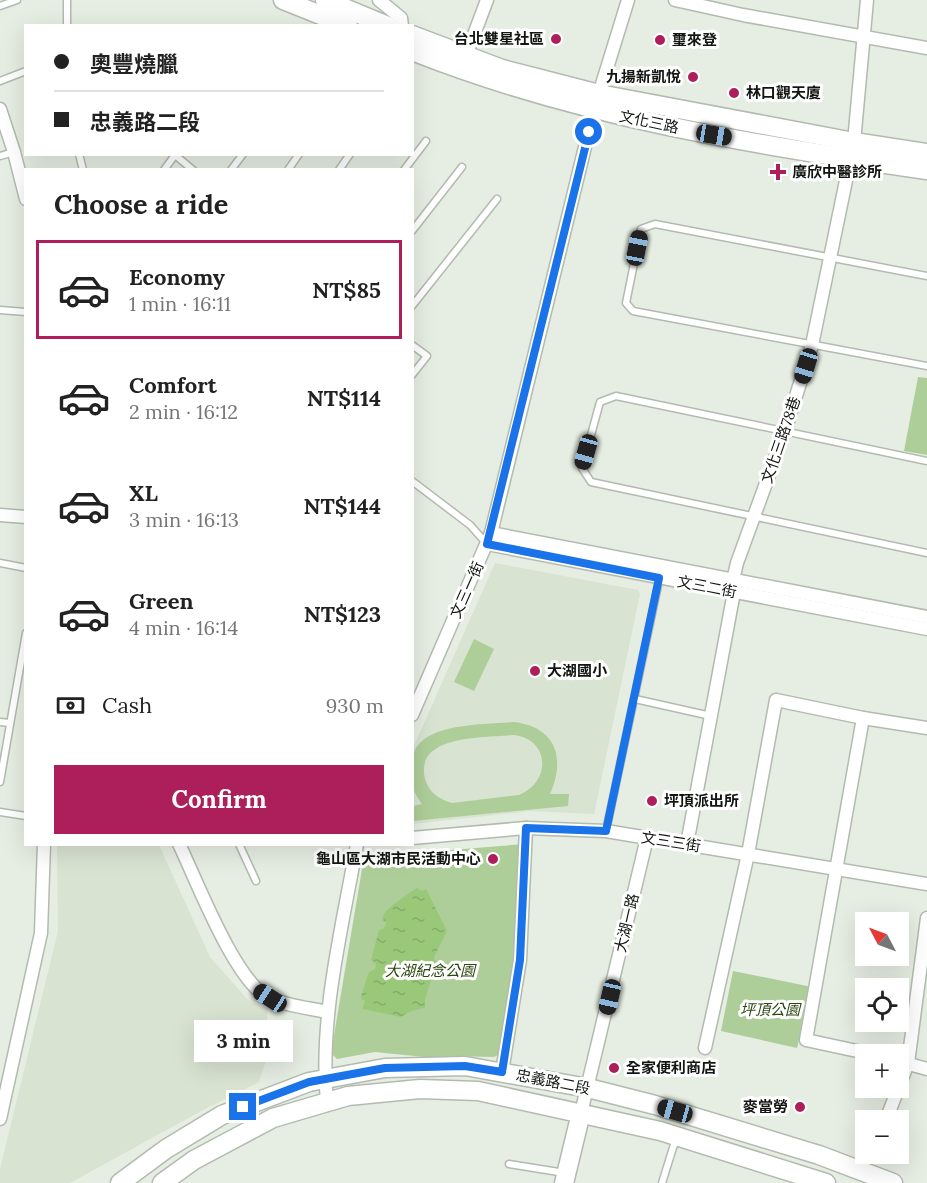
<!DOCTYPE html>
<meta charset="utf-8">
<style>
:root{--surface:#fff;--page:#f2f2f2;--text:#222;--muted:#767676;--line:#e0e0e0;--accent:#ad1f5a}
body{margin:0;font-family:Lora,"Noto Sans TC",serif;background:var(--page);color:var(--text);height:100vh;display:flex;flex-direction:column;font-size:22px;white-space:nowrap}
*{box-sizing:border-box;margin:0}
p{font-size:20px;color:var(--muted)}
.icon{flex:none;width:33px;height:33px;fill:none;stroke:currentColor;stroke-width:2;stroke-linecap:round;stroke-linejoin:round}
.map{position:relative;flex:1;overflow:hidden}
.details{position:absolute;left:24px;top:168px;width:390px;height:678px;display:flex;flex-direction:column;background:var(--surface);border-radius:0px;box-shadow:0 6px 24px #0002}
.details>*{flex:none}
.guide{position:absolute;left:24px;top:24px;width:390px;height:132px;border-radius:0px;box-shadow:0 6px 24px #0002;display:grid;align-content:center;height:132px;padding:0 30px;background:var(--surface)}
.needle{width:39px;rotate:311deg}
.fabs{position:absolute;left:855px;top:912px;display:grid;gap:12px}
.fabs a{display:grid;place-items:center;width:54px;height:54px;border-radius:0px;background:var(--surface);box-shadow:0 6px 24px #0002;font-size:30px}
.end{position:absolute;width:27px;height:27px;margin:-14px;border:8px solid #1a73e8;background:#fff;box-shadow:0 0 0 3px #fff}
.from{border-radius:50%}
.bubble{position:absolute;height:42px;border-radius:0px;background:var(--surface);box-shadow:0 6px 24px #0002;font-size:20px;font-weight:700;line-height:42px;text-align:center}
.car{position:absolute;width:18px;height:36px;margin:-18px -9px;border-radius:8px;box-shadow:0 0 4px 2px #0007;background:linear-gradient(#222 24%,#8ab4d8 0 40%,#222 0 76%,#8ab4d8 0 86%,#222 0)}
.guide b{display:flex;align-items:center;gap:21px;height:57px;font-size:22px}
.guide b+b{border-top:2px solid var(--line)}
.guide i{width:15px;height:15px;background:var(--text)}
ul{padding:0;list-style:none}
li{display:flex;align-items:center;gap:18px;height:99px;margin:0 12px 9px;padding:0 18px;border:3px solid transparent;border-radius:0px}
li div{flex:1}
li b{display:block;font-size:22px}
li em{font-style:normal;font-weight:700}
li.current{border-color:var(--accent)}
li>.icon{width:54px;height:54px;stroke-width:1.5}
h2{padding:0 30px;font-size:27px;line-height:72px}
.pay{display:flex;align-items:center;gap:15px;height:66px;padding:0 30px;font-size:22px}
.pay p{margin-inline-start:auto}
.button{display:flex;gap:12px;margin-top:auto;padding:12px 30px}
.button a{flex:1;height:69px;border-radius:0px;background:var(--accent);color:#fff;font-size:24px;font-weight:700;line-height:69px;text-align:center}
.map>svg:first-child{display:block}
</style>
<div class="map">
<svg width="927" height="1183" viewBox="0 0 927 1183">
<defs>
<pattern id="water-ripples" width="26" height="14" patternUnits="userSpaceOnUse" patternTransform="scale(1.5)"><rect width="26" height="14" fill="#9ac879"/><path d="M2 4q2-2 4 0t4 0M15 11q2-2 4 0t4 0" fill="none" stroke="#84ab68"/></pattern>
</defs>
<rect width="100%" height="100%" fill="#e6ede2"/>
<g fill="#d8e3d2">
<path d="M495 563 638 590 640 594 594 814 530 811 413 824V748Z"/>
<path d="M57 845H159L210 957 249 1001 268 1009 265 1040 268 1054 259 1082 203 1110 70 1183H0V1169L58 931Z"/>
</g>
<g fill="#aece99" fill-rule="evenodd">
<path d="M918 377 927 378V455L904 451Z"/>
<path d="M474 639 494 649 474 691 454 682Z"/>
<path d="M514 722C556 727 566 758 550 794H569L568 806 413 821V806L422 804C412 790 412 786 412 770 412 765 412 760 413 756 421 722 486 725 514 722ZM512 735C549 737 553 781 519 795L452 803C439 799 429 793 425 779 414 734 485 738 512 735Z"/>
<path d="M524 844 513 999 500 1054 494 1057 445 1056 434 1058 375 1052 337 1059 331 1053 364 857Z"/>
<path d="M733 971 812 987 797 1048 721 1031Z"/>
</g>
<path fill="url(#water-ripples)" d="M417 888 422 891 426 889 447 931 434 957 436 964 425 1000V1008C419 1008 406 1013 401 1017L362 1009 365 1001 361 999V996L369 972 375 969 376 964 371 960 379 930 384 928 386 923 382 919C383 917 385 911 387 910 390 907 414 889 417 888Z"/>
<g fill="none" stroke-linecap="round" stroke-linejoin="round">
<defs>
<g id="lane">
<path d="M67 0V26"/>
<path d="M0 6 17 0"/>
<path d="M0 81 26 71"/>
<path d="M79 154 83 170"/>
<path d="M0 156 14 152"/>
<path d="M164 170 175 155 193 170"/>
<path d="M231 170 243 154"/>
<path d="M288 170 299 154"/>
<path d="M339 170 350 154"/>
<path d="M404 170 426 141"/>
<path d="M412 231 462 167"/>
<path d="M927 276 655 224 641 229 626 303 633 311 927 366"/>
<path d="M412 306 497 199"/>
<path d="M0 310 26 312"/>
<path d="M412 345 427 356 412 375"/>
<path d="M927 461 616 396 600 402 582 468 591 482 927 553"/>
<path d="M412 481 470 525 487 544"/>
<path d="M0 563 26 568"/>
<path d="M635 699 711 716"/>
<path d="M0 722 10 723"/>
<path d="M0 782 26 633"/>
<path d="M0 812 26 816"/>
<path d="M606 831 660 576"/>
<path d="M239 844 256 881"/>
<path d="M509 1164 565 1173"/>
<path d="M662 1183 676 1138"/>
</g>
<g id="street">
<path d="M379 0 401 18 402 26"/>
<path d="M675 0 743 15 927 48"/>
<path d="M464 61 487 0"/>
<path d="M0 109 14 152 26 199"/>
<path d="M0 515 26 517"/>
<path d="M491 533 927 617"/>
<path d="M487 544 927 629"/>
<path d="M412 715 491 533 594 110 628 0"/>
<path d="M863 718 806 1040 871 1054"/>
<path d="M412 838 526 828 606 831 927 884"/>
<path d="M179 844C197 881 235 982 269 998 287 1006 309 1008 328 1012"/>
<path d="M687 844 734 592 733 580 737 563 785 431 812 345 854 142 867 0"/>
<path d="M705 1048 748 854 776 700 863 718 927 728"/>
<path d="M898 1061 927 1069"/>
<path d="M502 1072 520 960 526 828"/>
<path d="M327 1102C319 1018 342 928 357 844"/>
<path d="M581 1113 647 838"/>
<path d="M0 1119 41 933 44 844"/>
<path d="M886 1120 908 1063 927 918"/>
</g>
<g id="secondary">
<path d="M283 0 348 26"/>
<path d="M325 0 388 26"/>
<path d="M412 35 502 69 599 94 854 142 927 153"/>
<path d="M412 51C576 116 753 145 927 170"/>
<path d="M120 1183 166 1149 222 1115 309 1082 385 1068 465 1066 588 1088 655 1105 819 1155 893 1183"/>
<path d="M162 1183 194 1160 273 1118 348 1096 420 1089 478 1091 660 1131 826 1183"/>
<path d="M564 1183 581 1113"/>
</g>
</defs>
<use href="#lane" stroke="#b3baaf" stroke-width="9"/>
<use href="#street" stroke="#b3baaf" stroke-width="15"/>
<use href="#secondary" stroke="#b3baaf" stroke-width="21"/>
<use href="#lane" stroke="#fff" stroke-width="6"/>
<use href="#street" stroke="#fff" stroke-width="12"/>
<use href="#secondary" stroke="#fff" stroke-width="18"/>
</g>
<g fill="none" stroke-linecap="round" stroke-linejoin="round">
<path stroke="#1a73e8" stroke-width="8" d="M243 1107 309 1082 385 1068 465 1066 502 1072 520 960 526 828 606 831 659 578 487 544 589 132"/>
</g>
<g fill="#ad1f5a" stroke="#fff" stroke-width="2">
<circle cx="556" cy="39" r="6"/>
<circle cx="660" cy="40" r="6"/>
<circle cx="693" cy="77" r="6"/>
<circle cx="734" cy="93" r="6"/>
<path d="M775 163h6v6h6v6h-6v6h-6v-6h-6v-6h6z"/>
<circle cx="535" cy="671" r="6"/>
<circle cx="652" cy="801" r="6"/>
<circle cx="493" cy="859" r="6"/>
<circle cx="614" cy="1068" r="6"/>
<circle cx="800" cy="1107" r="6"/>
</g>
<g text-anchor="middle" stroke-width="6" stroke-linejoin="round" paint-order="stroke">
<g font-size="15" font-weight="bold" fill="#121511" stroke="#fff" text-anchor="start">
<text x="544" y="44" text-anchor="end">台北雙星社區</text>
<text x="672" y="45">璽來登</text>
<text x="681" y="82" text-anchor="end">九揚新凱悅</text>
<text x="746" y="98">林口觀天廈</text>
<text x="792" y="177">廣欣中醫診所</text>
<text x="547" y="676">大湖國小</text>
<text x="664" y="806">坪頂派出所</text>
<text x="481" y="864" text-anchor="end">龜山區大湖市民活動中心</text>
<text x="626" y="1073">全家便利商店</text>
<text x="788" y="1112" text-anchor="end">麥當勞</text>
</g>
<g font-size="15" fill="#121511" stroke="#fff">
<text transform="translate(649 122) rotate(12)" y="5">文化三路</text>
<text transform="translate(781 440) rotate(-71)" y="5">文化三路78巷</text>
<text transform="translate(707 587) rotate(11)" y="5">文三二街</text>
<text transform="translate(467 590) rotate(-66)" y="5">文三一街</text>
<text transform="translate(671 842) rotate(9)" y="5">文三三街</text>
<text transform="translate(627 923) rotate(-77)" y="5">大湖一路</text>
<text transform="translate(553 1082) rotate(11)" y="5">忠義路二段</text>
</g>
<g font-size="15" font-style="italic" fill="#2a470f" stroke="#fff">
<text x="430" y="976">大湖紀念公園</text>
<text x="770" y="1015">坪頂公園</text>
</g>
</g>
</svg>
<div class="fabs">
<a><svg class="needle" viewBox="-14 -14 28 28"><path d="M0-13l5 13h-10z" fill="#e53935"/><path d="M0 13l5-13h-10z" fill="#767676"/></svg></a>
<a><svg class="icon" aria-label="locate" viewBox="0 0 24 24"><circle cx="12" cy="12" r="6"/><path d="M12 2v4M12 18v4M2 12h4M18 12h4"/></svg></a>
<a>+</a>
<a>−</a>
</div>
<i class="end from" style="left:589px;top:132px"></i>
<i class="end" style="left:243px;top:1107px"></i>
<div class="bubble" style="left:194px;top:1020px;width:99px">3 min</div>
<i class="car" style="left:714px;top:135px;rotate:100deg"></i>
<i class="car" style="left:637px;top:248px;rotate:11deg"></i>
<i class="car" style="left:806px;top:366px;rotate:197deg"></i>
<i class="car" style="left:586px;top:452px;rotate:196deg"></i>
<i class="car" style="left:610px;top:997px;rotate:193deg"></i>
<i class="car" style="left:270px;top:998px;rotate:303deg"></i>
<i class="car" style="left:675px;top:1111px;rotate:286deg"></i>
<div class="guide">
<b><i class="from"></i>奧豐燒臘</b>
<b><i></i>忠義路二段</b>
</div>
<section class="details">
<h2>Choose a ride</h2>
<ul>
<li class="current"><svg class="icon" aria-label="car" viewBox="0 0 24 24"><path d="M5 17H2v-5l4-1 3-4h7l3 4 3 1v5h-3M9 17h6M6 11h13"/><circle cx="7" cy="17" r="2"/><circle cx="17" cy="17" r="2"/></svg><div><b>Economy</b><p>1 min · 16:11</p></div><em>NT$85</em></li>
<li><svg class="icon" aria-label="car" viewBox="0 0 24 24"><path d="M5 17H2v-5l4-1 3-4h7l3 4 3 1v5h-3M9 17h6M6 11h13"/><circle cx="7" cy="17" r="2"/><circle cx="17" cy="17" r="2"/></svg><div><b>Comfort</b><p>2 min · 16:12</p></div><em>NT$114</em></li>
<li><svg class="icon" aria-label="car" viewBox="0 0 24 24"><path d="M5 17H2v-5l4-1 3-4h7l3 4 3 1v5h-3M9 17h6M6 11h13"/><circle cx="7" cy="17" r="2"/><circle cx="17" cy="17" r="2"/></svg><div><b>XL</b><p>3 min · 16:13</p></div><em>NT$144</em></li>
<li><svg class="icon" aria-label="car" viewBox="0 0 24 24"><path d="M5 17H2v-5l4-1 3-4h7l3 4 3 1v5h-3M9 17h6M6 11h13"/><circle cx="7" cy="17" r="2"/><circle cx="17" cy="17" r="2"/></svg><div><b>Green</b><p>4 min · 16:14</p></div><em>NT$123</em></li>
</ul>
<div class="pay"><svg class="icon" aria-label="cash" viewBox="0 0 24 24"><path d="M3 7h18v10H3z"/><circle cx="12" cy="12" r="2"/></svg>Cash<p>930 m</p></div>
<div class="button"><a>Confirm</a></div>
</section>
</div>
